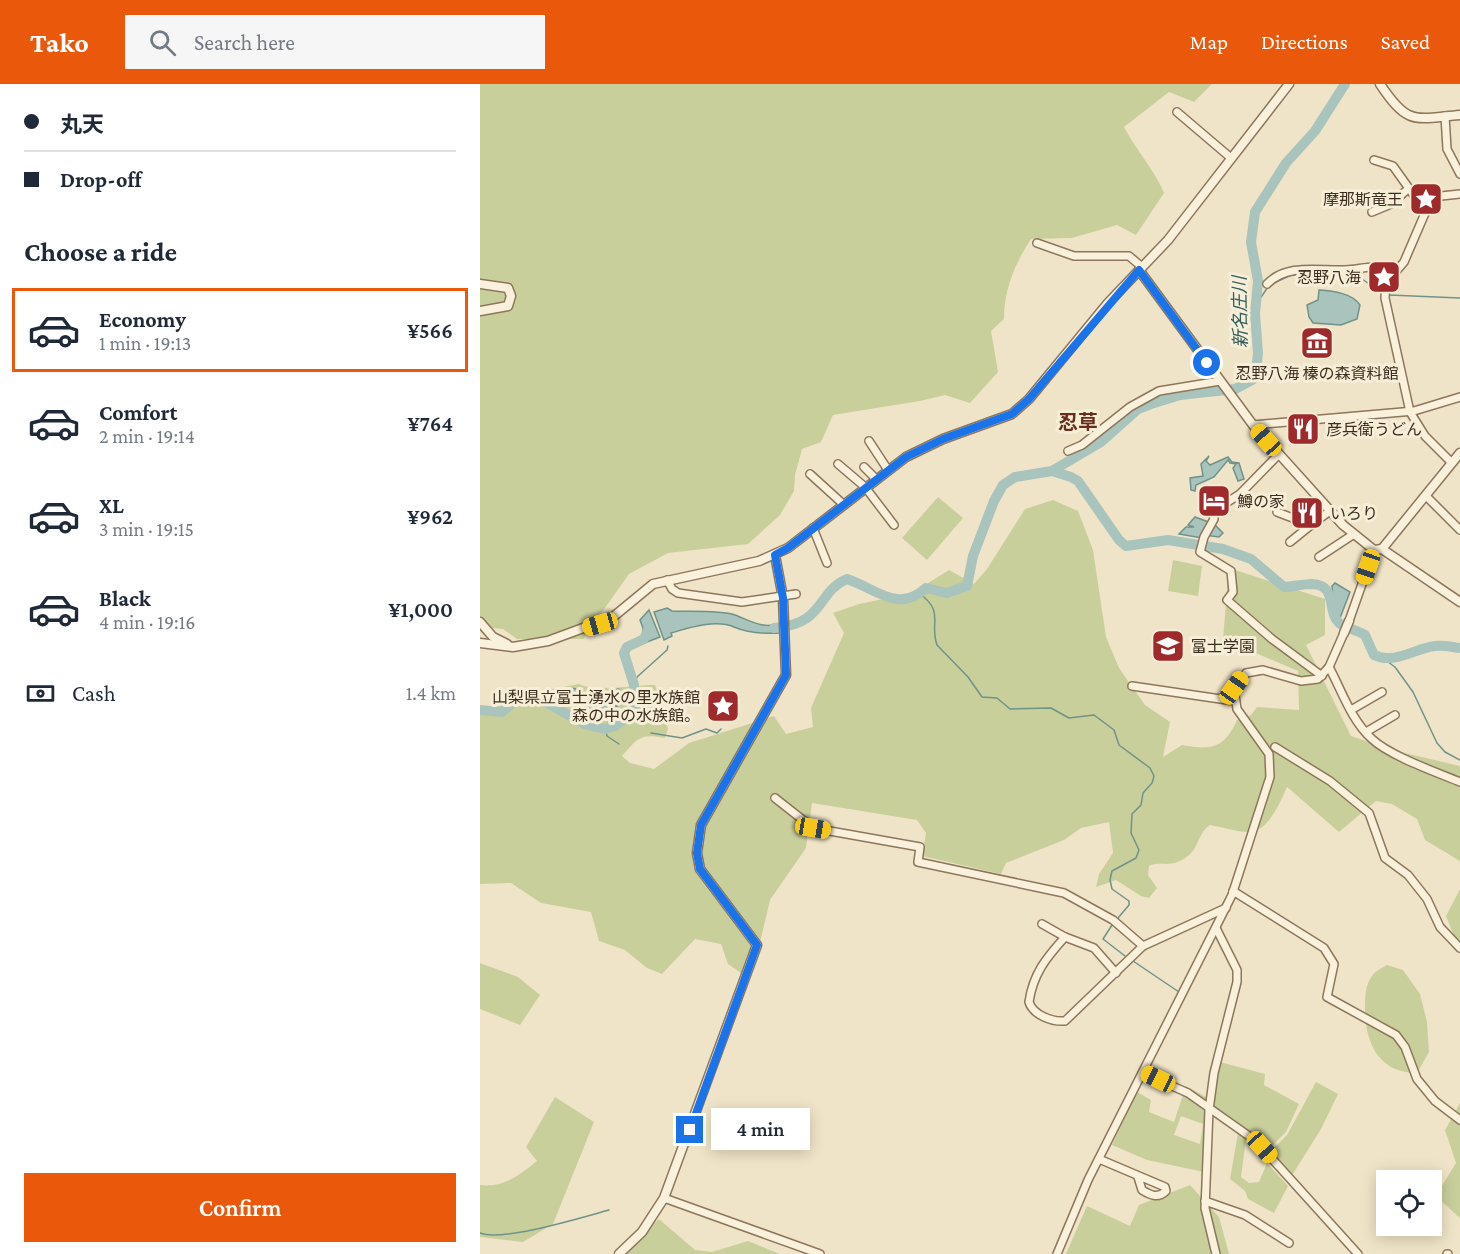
<!DOCTYPE html>
<meta charset="utf-8">
<style>
:root{--surface:#fff;--page:#f6f6f7;--text:#1f2937;--muted:#747a83;--line:#e0e1e3;--accent:#ea580c}
body{margin:0;font-family:"Crimson Pro","Noto Sans JP",serif;background:var(--page);color:var(--text);height:100vh;display:flex;flex-direction:column;font-size:22px;white-space:nowrap}
*{box-sizing:border-box;margin:0}
p{font-size:20px;color:var(--muted)}
.icon{flex:none;width:33px;height:33px;fill:none;stroke:currentColor;stroke-width:2;stroke-linecap:round;stroke-linejoin:round}
.map{position:relative;flex:1;overflow:hidden}
.panel{display:flex;flex-direction:column;background:var(--surface);width:480px}
.panel>*{flex:none}
.guide{display:grid;align-content:center;height:132px;padding:0 24px;background:var(--surface)}
.controls{position:absolute;left:896px;top:1086px;display:grid;gap:12px}
.controls a{display:grid;place-items:center;width:66px;height:66px;border-radius:0px;background:var(--surface);box-shadow:0 3px 15px #0003;font-size:30px}
.end{position:absolute;width:27px;height:27px;margin:-14px;border:8px solid #1a73e8;background:#fff;box-shadow:0 0 0 3px #fff}
.from{border-radius:50%}
.bubble{position:absolute;height:42px;border-radius:0px;background:var(--surface);box-shadow:0 3px 15px #0003;font-size:20px;font-weight:600;line-height:42px;text-align:center}
.car{position:absolute;width:18px;height:36px;margin:-18px -9px;border-radius:8px;box-shadow:0 0 4px 2px #0007;background:linear-gradient(#f5c518 24%,#345 0 40%,#f5c518 0 76%,#345 0 86%,#f5c518 0)}
.guide b{display:flex;align-items:center;gap:21px;height:57px;font-size:22px}
.guide b+b{border-top:2px solid var(--line)}
.guide i{width:15px;height:15px;background:var(--text)}
ul{padding:0;list-style:none}
li{display:flex;align-items:center;gap:18px;height:84px;margin:0 12px 9px;padding:0 12px;border:3px solid transparent;border-radius:0px}
li div{flex:1}
li b{display:block;font-size:22px}
li em{font-style:normal;font-weight:600}
li.on{border-color:var(--accent)}
li>.icon{width:54px;height:54px;stroke-width:1.5}
h2{padding:0 24px;font-size:27px;line-height:72px}
.pay{display:flex;align-items:center;gap:15px;height:66px;padding:0 24px;font-size:22px}
.pay p{margin-inline-start:auto}
.cta{display:flex;gap:12px;margin-top:auto;padding:12px 24px}
.cta a{flex:1;height:69px;border-radius:0px;background:var(--accent);color:#fff;font-size:24px;font-weight:600;line-height:69px;text-align:center}
header{display:flex;align-items:center;gap:36px;box-sizing:border-box;height:84px;padding:0 30px;background:var(--accent);color:#fff}
header strong{font-size:28px}
nav{display:flex;gap:33px;margin-inline-start:auto;font-size:21px}
.search{width:420px;height:54px;background:var(--page);display:flex;align-items:center;gap:15px;box-sizing:border-box;padding:0 21px;border-radius:0px;color:var(--muted);font-size:22px}
main{display:flex;flex:1;min-height:0}
.map>svg:first-child{display:block}
</style>
<header>
<strong>Tako</strong>
<div class="search"><svg class="icon" aria-label="search" viewBox="0 0 24 24"><circle cx="10" cy="10" r="6"/><path d="M15 15l6 6"/></svg>Search here</div>
<nav><a>Map</a><a>Directions</a><a>Saved</a></nav>
</header>
<main>
<section class="panel">
<div class="guide">
<b><i class="from"></i>丸天</b>
<b><i></i>Drop-off</b>
</div>
<h2>Choose a ride</h2>
<ul>
<li class="on"><svg class="icon" aria-label="car" viewBox="0 0 24 24"><path d="M5 17H2v-5l4-1 3-4h7l3 4 3 1v5h-3M9 17h6M6 11h13"/><circle cx="7" cy="17" r="2"/><circle cx="17" cy="17" r="2"/></svg><div><b>Economy</b><p>1 min · 19:13</p></div><em>¥566</em></li>
<li><svg class="icon" aria-label="car" viewBox="0 0 24 24"><path d="M5 17H2v-5l4-1 3-4h7l3 4 3 1v5h-3M9 17h6M6 11h13"/><circle cx="7" cy="17" r="2"/><circle cx="17" cy="17" r="2"/></svg><div><b>Comfort</b><p>2 min · 19:14</p></div><em>¥764</em></li>
<li><svg class="icon" aria-label="car" viewBox="0 0 24 24"><path d="M5 17H2v-5l4-1 3-4h7l3 4 3 1v5h-3M9 17h6M6 11h13"/><circle cx="7" cy="17" r="2"/><circle cx="17" cy="17" r="2"/></svg><div><b>XL</b><p>3 min · 19:15</p></div><em>¥962</em></li>
<li><svg class="icon" aria-label="car" viewBox="0 0 24 24"><path d="M5 17H2v-5l4-1 3-4h7l3 4 3 1v5h-3M9 17h6M6 11h13"/><circle cx="7" cy="17" r="2"/><circle cx="17" cy="17" r="2"/></svg><div><b>Black</b><p>4 min · 19:16</p></div><em>¥1,000</em></li>
</ul>
<div class="pay"><svg class="icon" aria-label="cash" viewBox="0 0 24 24"><path d="M3 7h18v10H3z"/><circle cx="12" cy="12" r="2"/></svg>Cash<p>1.4 km</p></div>
<div class="cta"><a>Confirm</a></div>
</section>
<div class="map">
<svg width="980" height="1170" viewBox="0 0 980 1170">
<rect width="100%" height="100%" fill="#f0e4c8"/>
<g fill="#c9cf9b" fill-rule="evenodd">
<path d="M0 0H732L714 18 689 8 644 43C656 66 674 85 684 109L656 151 637 141 592 154 551 155C535 179 524 206 524 235L511 247 518 288 490 319 465 311 440 317 353 331 341 358 322 365 315 391 314 407 300 431 268 460 188 469 149 490 103 555H37L23 545 0 543Z"/>
<path d="M458 413 483 434 447 476 422 454Z"/>
<path d="M573 416 598 427 613 466 626 553 639 584 665 621 690 638 683 673 702 661C731 666 744 665 757 636L771 631 777 623 819 626 818 587 743 555 749 484 845 515V551L826 561 871 652 912 666 980 682V777L945 756 937 735 912 720 896 717 859 748 807 703C800 718 789 748 768 748 757 748 742 743 730 741 718 749 719 763 709 771 692 786 681 776 669 782L668 791 677 804 669 814 661 812 636 796 616 803 619 790 633 769 629 738 601 744 584 756 526 779 521 790 442 772 446 749 437 736 332 719 326 764 290 816 276 875 261 889 248 880 241 860 215 855 182 890 167 884 145 866 119 857 111 828 61 819 31 799 0 800V622L7 626 57 608 99 600C114 608 154 601 175 601L187 634 185 635 188 645 185 654C160 649 158 654 142 672L150 679 174 685 209 659 294 632 306 650 333 643 331 624 364 549 353 529 379 520 432 509 469 486 494 500 507 485 545 425Z"/>
<path d="M693 476 722 482 718 512 688 507Z"/>
<path d="M980 805V856L974 852 966 832Z"/>
<path d="M0 879 38 893 60 911 40 941 0 925Z"/>
<path d="M907 881 923 886 940 910 947 938 949 968 937 989C898 989 885 958 885 924 885 913 885 902 892 892 895 887 902 884 907 881Z"/>
<path d="M740 978 785 990 784 1001 819 1020 806 1048 790 1064 733 1025Z"/>
<path d="M836 998 858 1010 841 1045 811 1093 790 1068 807 1051Z"/>
<path d="M706 1002 726 1013 724 1088 667 1076 632 1061 657 1008 671 1016 669 1028 694 1038ZM701 1032 723 1040 720 1060 694 1051Z"/>
<path d="M75 1013 114 1038 73 1140 43 1158 0 1153V1101C24 1104 39 1091 57 1077L46 1063Z"/>
<path d="M980 1019V1134L956 1112 976 1079 965 1046Z"/>
<path d="M758 1049 766 1055 761 1093 769 1099 779 1098 787 1079 808 1102 794 1129 768 1115 765 1107 750 1095Z"/>
<path d="M710 1101 739 1133 749 1170H586L607 1122 650 1142 659 1121Z"/>
<path d="M179 1135 215 1166 232 1168 268 1157 300 1170H139Z"/>
</g>
<g fill="#a9c4bc" stroke="#6f938a" stroke-width="1.5">
<path d="M839 206C853 207 872 209 880 221L877 235 861 241 833 239 829 233 827 221 838 216Z"/>
<path d="M729 372 726 377 730 381 748 373 752 378 759 379 764 395 758 397 753 384 756 380 750 379 748 376 734 393 716 401 715 407 711 406 710 394 723 392 721 380Z"/>
<path d="M715 433 734 440 743 449 739 453 724 451 722 454 699 450 706 443H714L708 441Z"/>
<path d="M855 499 870 508 860 534 854 526 852 502Z"/>
<path d="M187 524 192 527C209 528 239 526 255 531 269 536 284 546 300 539L301 549C284 550 268 549 254 543 235 535 209 544 191 549L192 552 184 556 174 528Z"/>
<path d="M169 526 180 553 162 560 163 544 160 536Z"/>
<path d="M90 604 97 605C99 607 101 610 104 612 114 618 129 606 139 605L143 611 142 620C117 629 103 640 87 609Z"/>
</g>
<g fill="none" stroke-linecap="round" stroke-linejoin="round">
<g stroke="#6f938a" stroke-width="1.5">
<path d="M792 200 811 191 875 190 902 209"/>
<path d="M909 211 980 214"/>
<path d="M775 222 788 203"/>
<path d="M440 510C465 528 449 539 457 561L488 593 502 613 517 614 530 625 571 624 589 634 614 631 634 646 639 661 670 684 674 692 672 699 663 709 661 721 652 730 651 749 659 766 656 774 632 787 630 796 632 805 649 817V821L638 834"/>
<path d="M904 575 915 583 933 608 957 659 965 668 980 676"/>
<path d="M154 601 157 593 187 566 188 562"/>
<path d="M125 645 127 652 139 660"/>
<path d="M171 649 202 654 226 645 237 649 241 645"/>
<path d="M632 841 623 855 645 872"/>
<path d="M653 877 699 908"/>
<path d="M0 1149C22 1158 103 1133 129 1126"/>
</g>
<g stroke="#a9c4bc" stroke-width="10">
<path d="M572 387 621 358 658 325 671 320 700 311 755 305 772 296 776 289 778 269 775 230 778 197 771 158 775 128 806 79 835 47 865 0"/>
<path d="M294 544C346 540 336 508 367 495 395 504 418 530 446 504L467 509 487 502 493 472 514 417 523 401 535 393 572 387 591 393 598 397 639 456 646 462 688 456 743 465 771 475 804 503C813 503 822 500 832 500 858 501 846 526 859 539 865 544 877 546 885 551L894 571C915 581 935 564 955 562 963 561 972 563 980 564"/>
<path d="M0 626 22 628 43 610 50 609 104 640 125 645 135 642 152 630 155 621 154 601 144 569 147 563 164 555 168 546"/>
</g>
<defs>
<g id="minor">
<path d="M697 28 751 74"/>
<path d="M965 32 967 65 980 90"/>
<path d="M894 76 913 82 933 110 952 113"/>
<path d="M892 128 911 120 928 105"/>
<path d="M557 159 594 172H649L662 183"/>
<path d="M787 200C807 179 839 187 865 186 875 186 884 183 894 183L906 199"/>
<path d="M773 341 934 327 980 313"/>
<path d="M389 357 408 386"/>
<path d="M588 367 602 361 650 323 679 307 740 297"/>
<path d="M799 370 760 410 732 428 734 435 724 453 720 468 751 487 753 508 747 516 792 555 842 592"/>
<path d="M972 379 945 352 930 328 905 214 906 199 924 178 952 113 980 110"/>
<path d="M358 380 385 403 414 441"/>
<path d="M384 383 396 395"/>
<path d="M330 390 363 420"/>
<path d="M946 412 980 446"/>
<path d="M797 428 831 441 850 427"/>
<path d="M333 444 347 479"/>
<path d="M810 458 831 441"/>
<path d="M839 473 874 450"/>
<path d="M187 496 192 505 198 509 262 518 316 510"/>
<path d="M869 537 894 466"/>
<path d="M849 583C862 607 871 636 892 655 910 672 956 688 980 698"/>
<path d="M652 602 754 617"/>
<path d="M871 626 902 608"/>
<path d="M886 648 915 631"/>
<path d="M795 663 850 697 889 729 905 774 928 791 947 815 960 843 980 864"/>
<path d="M295 714 333 744 440 763 438 778 584 809 633 836 663 862"/>
<path d="M753 807 844 864 854 880 847 913 916 951 925 963 937 995 955 1017 980 1036"/>
<path d="M562 840 585 853 614 864 636 889"/>
<path d="M736 844 757 886V898L734 989 729 1026 725 1124 736 1170"/>
<path d="M585 853C566 874 553 890 549 918 553 931 572 938 585 937L663 862 746 824"/>
<path d="M663 989 708 1009 776 1057 878 1170"/>
<path d="M619 1075 685 1103 686 1107C678 1115 670 1111 662 1106L658 1093"/>
<path d="M184 1114 340 1170"/>
<path d="M725 1117 765 1131 809 1159"/>
<path d="M577 1170 608 1096 752 811 790 693 789 670 757 625 754 604 766 589 783 586 821 597 838 595 849 583 864 549"/>
<path d="M967 1170H968"/>
</g>
<g id="tertiary">
<path d="M900 0C928 42 934 35 980 31"/>
<path d="M659 186 773 341 863 441 894 466 902 465 980 518"/>
<path d="M0 200 28 204 31 212 28 222 0 227"/>
<path d="M902 465 980 369"/>
<path d="M0 538 13 553 27 560"/>
<path d="M864 549 869 537"/>
<path d="M0 559 33 563 68 557 133 533 173 500 279 477 308 464 426 373 463 355 532 330 549 315 628 219 688 156 809 0"/>
<path d="M139 1170 162 1148 184 1114 277 861 220 785 217 769 221 741 306 591 303 514 295 471"/>
</g>
</defs>
<use href="#minor" stroke="#8d765c" stroke-width="10"/>
<use href="#tertiary" stroke="#8d765c" stroke-width="11"/>
<use href="#minor" stroke="#faf1dc" stroke-width="7"/>
<use href="#tertiary" stroke="#faf1dc" stroke-width="8"/>
</g>
<g fill="none" stroke-linecap="round" stroke-linejoin="round">
<path stroke="#1a73e8" stroke-width="8" d="M210 1046 277 861 220 785 217 769 221 741 306 591 303 514 295 471 308 464 426 373 463 355 532 330 549 315 659 186 727 279"/>
</g>
<defs>
<symbol id="sight-square" viewBox="-11 -11 22 22"><rect x="-9" y="-9" width="18" height="18" rx="4" fill="#9e2a2b" stroke="#f7eed8"/><path d="M0-6L1.8-2.2L6-1.7L2.9 1.2L3.7 5.4L0 3.3L-3.7 5.4L-2.9 1.2L-6-1.7L-1.8-2.2Z" fill="#fff"/></symbol>
<symbol id="museum-square" viewBox="-11 -11 22 22"><rect x="-9" y="-9" width="18" height="18" rx="4" fill="#9e2a2b" stroke="#f7eed8"/><path d="M0-6L6-3V-2H-6V-3ZM-5-1h2V3h-2ZM-1-1h2V3h-2ZM3-1h2V3H3ZM-6 4H6V6H-6Z" fill="#fff"/></symbol>
<symbol id="restaurant-square" viewBox="-11 -11 22 22"><rect x="-9" y="-9" width="18" height="18" rx="4" fill="#9e2a2b" stroke="#f7eed8"/><path d="M-5-6h1v4h1v-4h1v4h1v-4h1v5L-1.5 .5V6h-2V.5L-5-1ZM5-6V6H3V1.5H1.5Q1.5-4 5-6Z" fill="#fff"/></symbol>
<symbol id="hotel-square" viewBox="-11 -11 22 22"><rect x="-9" y="-9" width="18" height="18" rx="4" fill="#9e2a2b" stroke="#f7eed8"/><path d="M-6-4.5h1.5V1H6V5H4.5V3h-9V5H-6ZM-4 0a1.8 1.8 0 1 1 3.6 0ZM.5 0V-2.5h3Q6-2.5 6 0Z" fill="#fff"/></symbol>
<symbol id="school-square" viewBox="-11 -11 22 22"><rect x="-9" y="-9" width="18" height="18" rx="4" fill="#9e2a2b" stroke="#f7eed8"/><path d="M0-5L7-2L0 1L-7-2ZM-4 1L0 2.5L4 1V4Q0 6-4 4Z" fill="#fff"/></symbol>
</defs>
<g fill-rule="evenodd">
<use href="#sight-square" x="927" y="96" width="38" height="38"/>
<use href="#sight-square" x="885" y="174" width="38" height="38"/>
<use href="#museum-square" x="818" y="240" width="38" height="38"/>
<use href="#restaurant-square" x="804" y="326" width="38" height="38"/>
<use href="#hotel-square" x="715" y="398" width="38" height="38"/>
<use href="#restaurant-square" x="808" y="410" width="38" height="38"/>
<use href="#school-square" x="669" y="543" width="38" height="38"/>
<use href="#sight-square" x="224" y="603" width="38" height="38"/>
</g>
<g text-anchor="middle" stroke-width="6" stroke-linejoin="round" paint-order="stroke">
<g font-size="16" fill="#3d2e20" stroke="#f7eed8" text-anchor="start">
<text x="923" y="121" text-anchor="end">摩那斯竜王</text>
<text x="881" y="199" text-anchor="end">忍野八海</text>
<text x="837" y="295" text-anchor="middle">忍野八海 榛の森資料館</text>
<text x="846" y="351">彦兵衛うどん</text>
<text x="757" y="423">鱒の家</text>
<text x="850" y="435">いろり</text>
<text x="711" y="568">富士学園</text>
<text x="220" y="619" text-anchor="end">山梨県立富士湧水の里水族館<tspan x="220" dy="18">森の中の水族館。</tspan></text>
</g>
<g font-size="18" font-style="italic" fill="#2f5d5a" stroke="#f7eed8">
<text transform="translate(760 228) rotate(-91)" y="6">新名庄川</text>
</g>
<g font-size="20" font-weight="bold" fill="#6b2e1e" stroke="#f7eed8">
<text x="598" y="345">忍草</text>
</g>
</g>
</svg>
<div class="controls">
<a><svg class="icon" aria-label="locate" viewBox="0 0 24 24"><circle cx="12" cy="12" r="6"/><path d="M12 2v4M12 18v4M2 12h4M18 12h4"/></svg></a>
</div>
<i class="end from" style="left:727px;top:279px"></i>
<i class="end" style="left:210px;top:1046px"></i>
<div class="bubble" style="left:231px;top:1024px;width:99px">4 min</div>
<i class="car" style="left:786px;top:356px;rotate:318deg"></i>
<i class="car" style="left:888px;top:483px;rotate:199deg"></i>
<i class="car" style="left:120px;top:540px;rotate:254deg"></i>
<i class="car" style="left:754px;top:604px;rotate:35deg"></i>
<i class="car" style="left:333px;top:744px;rotate:100deg"></i>
<i class="car" style="left:678px;top:995px;rotate:295deg"></i>
<i class="car" style="left:782px;top:1063px;rotate:138deg"></i>
</div>
</main>
